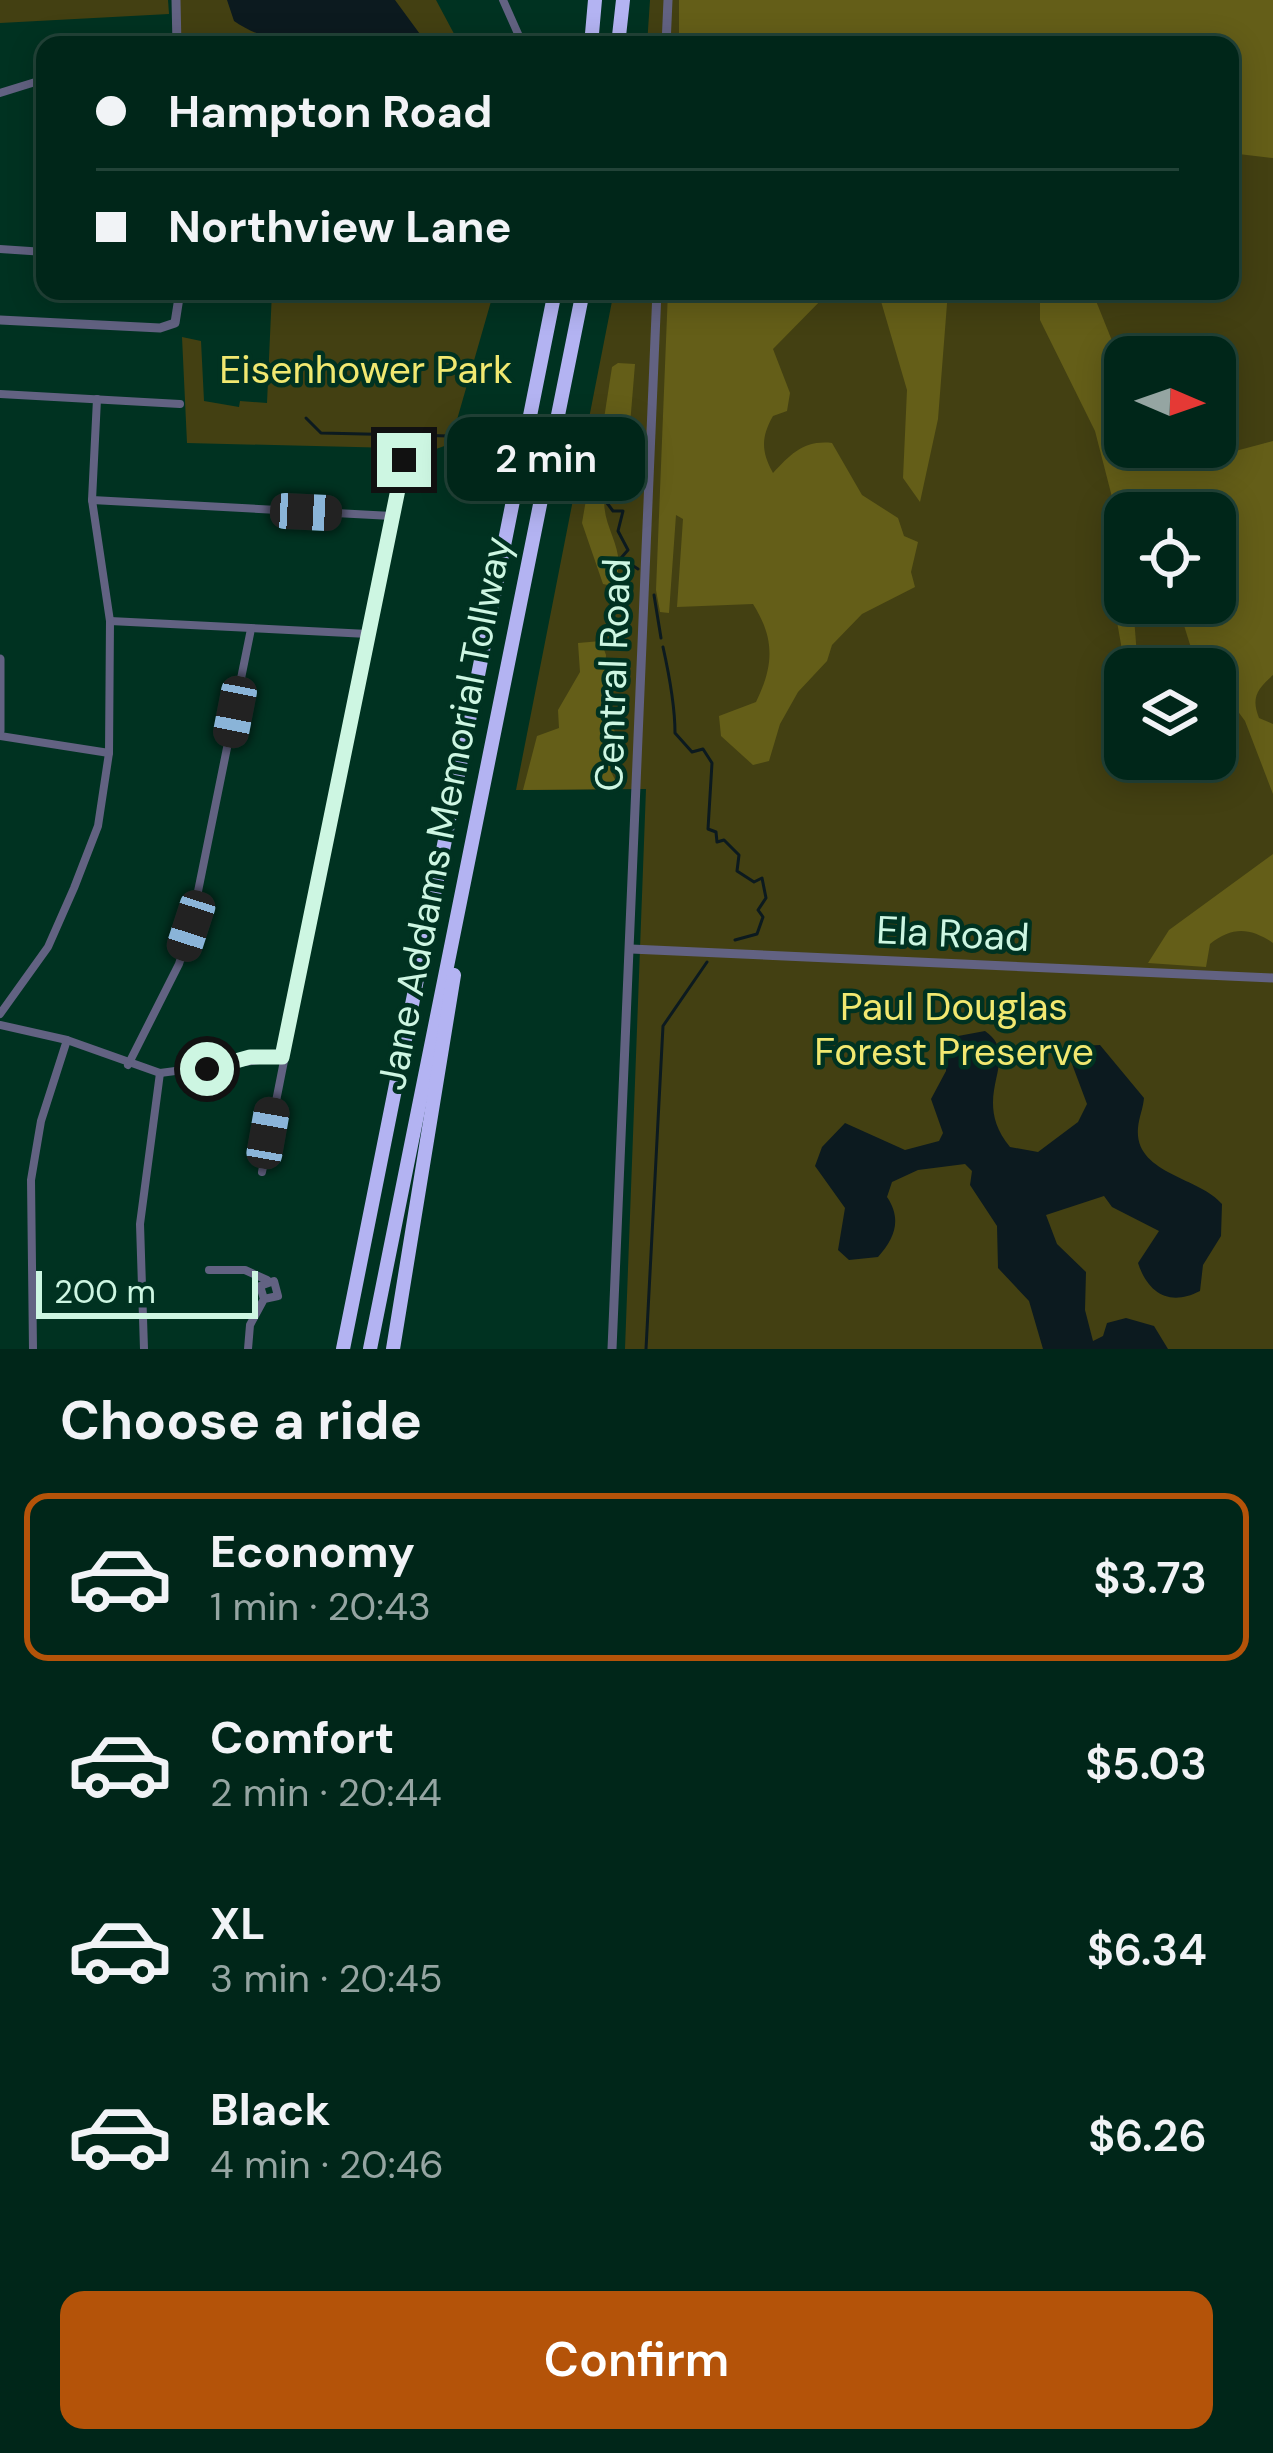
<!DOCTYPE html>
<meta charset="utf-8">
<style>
:root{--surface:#002619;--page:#0e3226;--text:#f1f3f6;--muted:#95a5a2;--line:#224338;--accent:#b45309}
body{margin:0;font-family:"DM Sans",sans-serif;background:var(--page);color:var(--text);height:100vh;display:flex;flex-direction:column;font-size:45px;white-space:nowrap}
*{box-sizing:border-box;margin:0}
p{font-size:39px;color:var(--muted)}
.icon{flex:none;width:66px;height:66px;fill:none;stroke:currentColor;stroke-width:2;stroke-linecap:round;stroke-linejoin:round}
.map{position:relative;height:1349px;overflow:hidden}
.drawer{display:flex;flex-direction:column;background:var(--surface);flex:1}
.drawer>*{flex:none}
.hud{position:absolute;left:36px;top:36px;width:1203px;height:264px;border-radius:24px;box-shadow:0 6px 30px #0003,0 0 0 3px var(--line);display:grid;align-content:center;height:264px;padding:0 60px;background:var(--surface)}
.needle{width:78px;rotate:92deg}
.buttons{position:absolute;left:1104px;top:336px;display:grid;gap:24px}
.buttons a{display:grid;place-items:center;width:132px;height:132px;border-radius:24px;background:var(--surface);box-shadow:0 6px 30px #0003,0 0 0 3px var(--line);font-size:60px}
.scale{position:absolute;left:36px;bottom:30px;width:222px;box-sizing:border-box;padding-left:12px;border:6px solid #cdf6e2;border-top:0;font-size:33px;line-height:42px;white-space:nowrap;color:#cdf6e2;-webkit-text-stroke:9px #003221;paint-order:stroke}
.end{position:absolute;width:54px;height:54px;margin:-27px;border:15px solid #cdf6e2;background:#111;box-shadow:0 0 0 6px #111}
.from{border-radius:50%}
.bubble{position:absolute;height:84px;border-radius:24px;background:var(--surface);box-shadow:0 6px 30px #0003,0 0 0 3px var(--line);font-size:39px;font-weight:600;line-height:84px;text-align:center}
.car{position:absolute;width:36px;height:72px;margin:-36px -18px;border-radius:15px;box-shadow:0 0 9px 3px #0007;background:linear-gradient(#222 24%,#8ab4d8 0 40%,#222 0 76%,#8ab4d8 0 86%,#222 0)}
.hud b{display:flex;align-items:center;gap:42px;height:114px;font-size:45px}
.hud b+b{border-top:3px solid var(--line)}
.hud i{width:30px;height:30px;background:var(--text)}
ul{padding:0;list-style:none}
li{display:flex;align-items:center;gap:36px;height:168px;margin:0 24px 18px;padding:0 36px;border:6px solid transparent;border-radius:24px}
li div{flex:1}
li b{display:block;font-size:45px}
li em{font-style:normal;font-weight:600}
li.on{border-color:var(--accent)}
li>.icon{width:108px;height:108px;stroke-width:1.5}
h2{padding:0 60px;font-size:54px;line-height:144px}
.primary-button{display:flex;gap:24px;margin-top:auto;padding:24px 60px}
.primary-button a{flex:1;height:138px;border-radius:24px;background:var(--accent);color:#fff;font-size:48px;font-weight:600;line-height:138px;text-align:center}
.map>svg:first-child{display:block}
</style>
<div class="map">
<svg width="1273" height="1349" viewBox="0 0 1273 1349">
<rect width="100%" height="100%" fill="#003221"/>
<g fill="#434012" fill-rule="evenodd">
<path d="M0 0H168L169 14 0 23Z"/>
<path d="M176 0H436L460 45H177Z"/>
<path d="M650 0H1273V1349H625L646 789 516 790 614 291H1230V45H647ZM1125 357H1215V447H1125ZM1125 513H1215V603H1125ZM1125 669H1215V759H1125Z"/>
<path d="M272 291H494L450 444 436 449 187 443 182 337 201 341 204 401 239 407 240 401 267 403Z"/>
</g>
<g fill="#645e18">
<path d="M679 0H1273V158L1230 153V45H679Z"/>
<path d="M668 291H830L773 349 790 393 787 411 773 416C761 437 761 451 773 473 791 454 804 440 832 443L862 495 898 518 904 536 918 542 911 572 915 587 862 614 832 645 827 661 798 692 780 724 769 761 753 765 721 736 719 716 756 702C774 665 775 639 753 604L677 607 683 519 676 515 669 613 660 612 656 590Z"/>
<path d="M878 291H948L938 419 920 502 903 478 907 390Z"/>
<path d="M1040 291H1092L1125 373V447H1192L1213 457 1273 441V675C1257 689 1251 698 1259 718L1273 724V794L1245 721 1215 680V669H1207L1192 651 1177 603H1215V513H1125V603L1134 617 1137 656 1122 650 1113 599 1103 580 1112 497 1095 431 1040 320Z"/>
<path d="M618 363 635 364 626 473 597 464 612 367Z"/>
<path d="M594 485 605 494C599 529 631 549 613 586L603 584 582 523 588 488Z"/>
<path d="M601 641 606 655 603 701 615 732 610 770 620 789 523 790 537 736 559 728 558 710 580 672 578 643Z"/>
<path d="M1273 854V943C1249 927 1232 927 1210 944L1206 967 1148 963 1169 930Z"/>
</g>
<g fill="#0c1a1f">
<path d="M227 0H395L428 45C366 45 288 58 234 21Z"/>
<path d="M985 1031C1024 1058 967 1095 1010 1147L1038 1152 1078 1122 1087 1104 1072 1064 1080 1046 1100 1045 1144 1098C1143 1109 1139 1117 1138 1128 1134 1174 1200 1177 1222 1204L1221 1236 1203 1265 1200 1291C1169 1307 1148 1293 1138 1263L1159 1231 1112 1207 1104 1196 1046 1215 1057 1244 1086 1272 1085 1310 1093 1341 1103 1336 1107 1323 1126 1318 1154 1326 1168 1349H1043L1029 1301 998 1268 997 1226 970 1185 972 1171 965 1164 918 1170 892 1182 887 1197C902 1219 895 1238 878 1257L849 1260 838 1250 845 1208 815 1166 822 1147 845 1123 905 1150 939 1141 943 1133 931 1099 946 1071V1060L937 1054 942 1039Z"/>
</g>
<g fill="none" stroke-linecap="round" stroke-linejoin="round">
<g stroke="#0c1a1f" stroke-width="3">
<path d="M306 418 321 433 450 436"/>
<path d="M459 438 501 453"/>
<path d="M566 467 600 471 611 478 606 484 614 494 607 503 613 511H623L618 531 628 550 621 558 638 569"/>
<path d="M654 595 661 638"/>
<path d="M663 647C669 674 675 706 675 733L692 752 703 749 712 763 708 829 716 832 717 842 724 840 739 855 737 871 754 882 762 878 766 898 758 910 763 917 757 934 735 940"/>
<path d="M646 1349 663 1026 707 962"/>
</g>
<g stroke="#626282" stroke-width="8">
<path d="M503 0 523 45"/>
<path d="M0 93 45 79"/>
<path d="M0 249 45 252"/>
<path d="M0 394 180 404"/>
<path d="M92 500 392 516"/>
<path d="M110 621 368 634"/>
<path d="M0 736 109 753"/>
<path d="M0 1014 48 947 74 888 98 826 109 753 110 621 92 500 97 399"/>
<path d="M0 1025 67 1040 160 1073 282 1057"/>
<path d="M128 1065 179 964 191 926 251 629"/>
<path d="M262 1172 403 460"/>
<path d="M209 1270H245L267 1280"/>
<path d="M33 1349 31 1180 41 1121 67 1040"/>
<path d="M144 1349 140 1224 160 1073"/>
<path d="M248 1349 250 1325 264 1299 260 1286 274 1281 278 1296 264 1299"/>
</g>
<g stroke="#626282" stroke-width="9">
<path d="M176 0 177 45"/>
<path d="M666 45 668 0"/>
<path d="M0 320 160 328 175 323 180 291"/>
<path d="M0 659V731"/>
<path d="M631 949 1273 978"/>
<path d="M612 1349 657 291"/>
</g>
<g stroke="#b3b3f2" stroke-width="14">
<path d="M591 45 595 0"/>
<path d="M618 45 623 0"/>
<path d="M343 1349 555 291"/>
<path d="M370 1349 583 291"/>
<path d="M393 1349 454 975"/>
</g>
</g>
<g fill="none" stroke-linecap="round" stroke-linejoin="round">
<path stroke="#cdf6e2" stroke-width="15" d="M207 1069 250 1057H282L404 460"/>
</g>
<g text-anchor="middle" stroke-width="9" stroke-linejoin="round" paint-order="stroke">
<g font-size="39" fill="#f1e870" stroke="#003221">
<text x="366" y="383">Eisenhower Park</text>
<text x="954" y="1020">Paul Douglas<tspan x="954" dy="45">Forest Preserve</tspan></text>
</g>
<g font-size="39" fill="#cdf6e2" stroke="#003221">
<text transform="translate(612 675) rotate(-88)" y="14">Central Road</text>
<text transform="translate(444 813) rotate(-79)" y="14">Jane Addams Memorial Tollway</text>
<text transform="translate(953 933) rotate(3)" y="14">Ela Road</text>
</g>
</g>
</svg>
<div class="buttons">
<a><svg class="needle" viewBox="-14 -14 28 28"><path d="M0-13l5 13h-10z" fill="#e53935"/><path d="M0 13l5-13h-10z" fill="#95a5a2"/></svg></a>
<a><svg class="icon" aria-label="locate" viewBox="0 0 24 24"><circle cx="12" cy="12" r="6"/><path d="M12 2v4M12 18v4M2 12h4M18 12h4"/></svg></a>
<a><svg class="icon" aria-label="layers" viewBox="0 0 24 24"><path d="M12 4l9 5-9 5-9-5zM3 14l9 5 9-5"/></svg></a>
</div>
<div class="scale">200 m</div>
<i class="end from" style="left:207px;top:1069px"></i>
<i class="end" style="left:404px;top:460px"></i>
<div class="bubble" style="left:447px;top:417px;width:198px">2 min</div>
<i class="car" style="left:306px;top:512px;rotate:93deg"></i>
<i class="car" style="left:235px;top:712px;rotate:191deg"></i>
<i class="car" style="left:191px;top:926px;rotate:198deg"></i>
<i class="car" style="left:268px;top:1133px;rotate:10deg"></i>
<div class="hud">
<b><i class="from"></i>Hampton Road</b>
<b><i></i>Northview Lane</b>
</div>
</div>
<section class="drawer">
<h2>Choose a ride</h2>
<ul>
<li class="on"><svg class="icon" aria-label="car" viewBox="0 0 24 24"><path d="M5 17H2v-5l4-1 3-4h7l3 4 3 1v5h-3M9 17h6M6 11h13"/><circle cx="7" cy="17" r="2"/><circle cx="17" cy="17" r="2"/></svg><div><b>Economy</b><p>1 min · 20:43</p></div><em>$3.73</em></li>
<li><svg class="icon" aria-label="car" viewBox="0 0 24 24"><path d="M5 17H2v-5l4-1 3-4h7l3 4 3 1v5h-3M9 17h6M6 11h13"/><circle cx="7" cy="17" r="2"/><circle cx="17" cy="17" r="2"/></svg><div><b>Comfort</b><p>2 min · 20:44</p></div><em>$5.03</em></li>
<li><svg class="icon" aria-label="car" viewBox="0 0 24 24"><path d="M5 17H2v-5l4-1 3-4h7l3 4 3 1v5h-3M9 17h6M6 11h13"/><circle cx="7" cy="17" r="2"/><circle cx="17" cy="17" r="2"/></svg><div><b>XL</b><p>3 min · 20:45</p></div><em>$6.34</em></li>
<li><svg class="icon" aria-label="car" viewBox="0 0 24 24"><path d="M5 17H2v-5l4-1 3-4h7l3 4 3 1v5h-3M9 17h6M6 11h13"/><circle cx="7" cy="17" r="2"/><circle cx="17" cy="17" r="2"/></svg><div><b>Black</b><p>4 min · 20:46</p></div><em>$6.26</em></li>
</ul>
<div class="primary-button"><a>Confirm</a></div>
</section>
